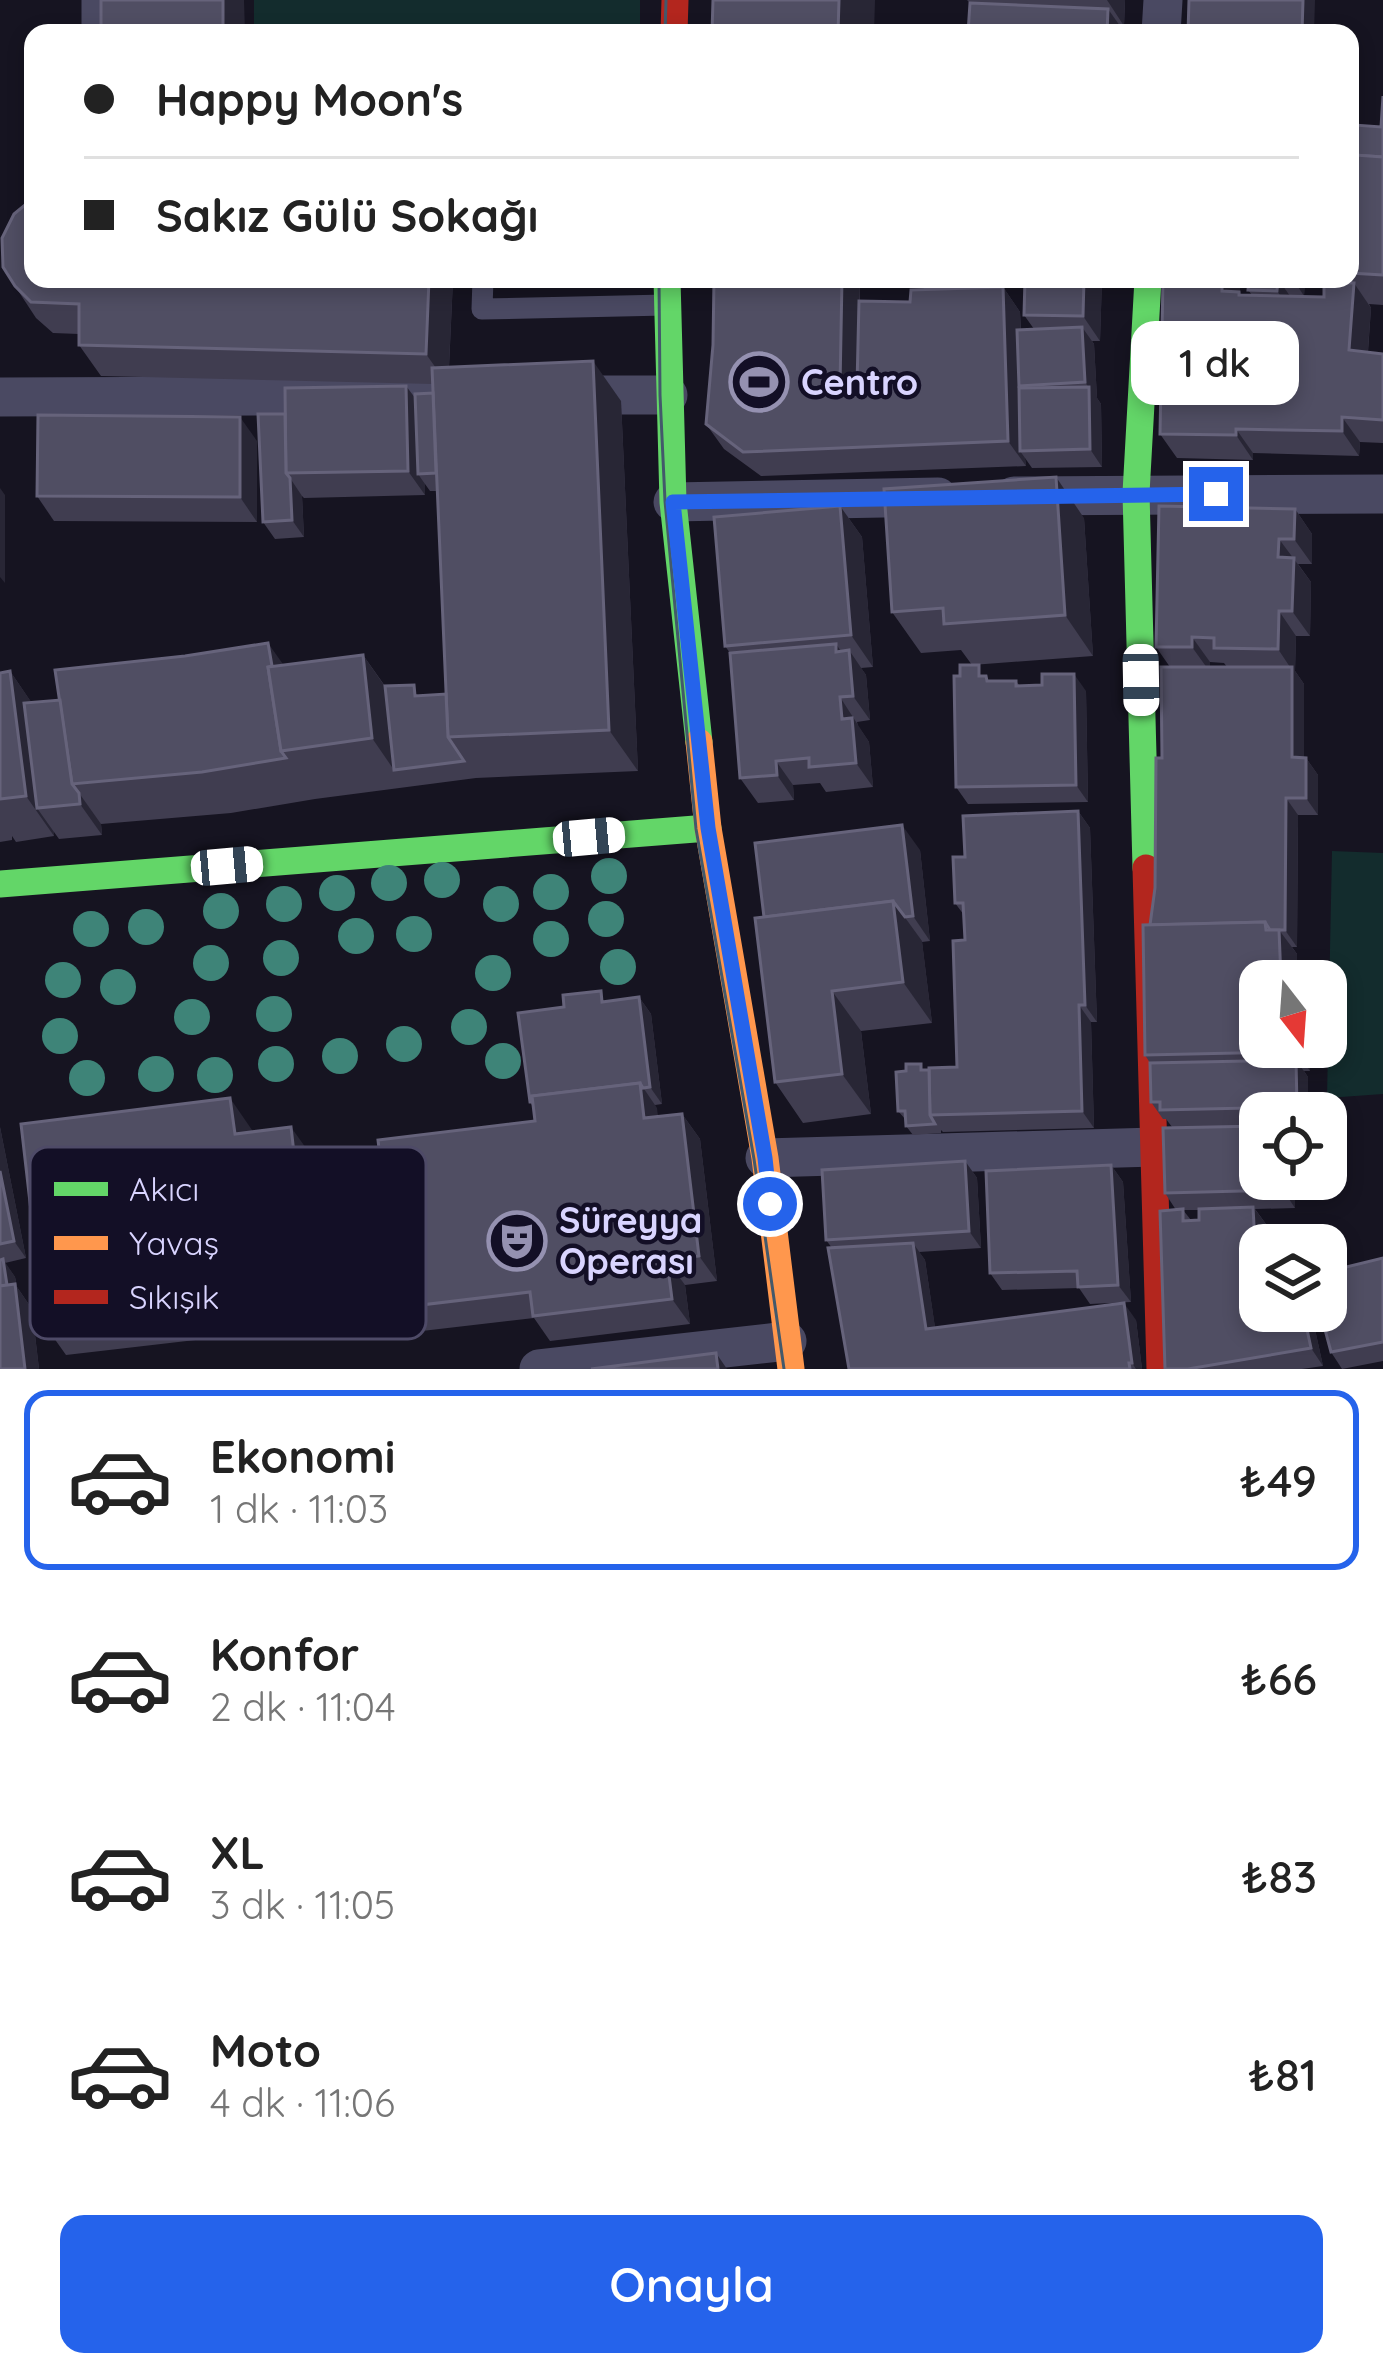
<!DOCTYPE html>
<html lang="tr">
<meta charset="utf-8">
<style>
:root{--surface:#fff;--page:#f2f2f2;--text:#222;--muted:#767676;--line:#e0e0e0;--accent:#2563eb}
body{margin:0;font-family:Quicksand,sans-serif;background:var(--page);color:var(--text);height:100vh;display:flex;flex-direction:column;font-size:45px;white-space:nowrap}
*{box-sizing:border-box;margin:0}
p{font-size:39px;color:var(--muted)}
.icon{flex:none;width:66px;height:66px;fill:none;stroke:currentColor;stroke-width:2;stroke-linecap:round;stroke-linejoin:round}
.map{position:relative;height:1369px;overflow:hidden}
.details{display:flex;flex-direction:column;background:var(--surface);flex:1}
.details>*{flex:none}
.top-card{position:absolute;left:24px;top:24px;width:1335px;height:264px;border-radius:24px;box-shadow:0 6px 18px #0003;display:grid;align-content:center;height:264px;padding:0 60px;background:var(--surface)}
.needle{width:78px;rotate:163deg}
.fabs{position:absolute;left:1239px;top:960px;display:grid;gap:24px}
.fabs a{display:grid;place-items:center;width:108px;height:108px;border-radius:24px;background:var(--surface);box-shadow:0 6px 18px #0003;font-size:60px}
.end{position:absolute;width:54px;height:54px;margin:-27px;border:15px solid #2563eb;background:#fff;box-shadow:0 0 0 6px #fff}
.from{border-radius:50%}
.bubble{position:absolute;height:84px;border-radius:24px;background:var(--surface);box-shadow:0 6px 18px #0003;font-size:39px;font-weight:600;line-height:84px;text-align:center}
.car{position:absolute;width:36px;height:72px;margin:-36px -18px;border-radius:15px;box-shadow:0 0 9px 3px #0007;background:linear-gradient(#fff 24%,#345 0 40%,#fff 0 76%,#345 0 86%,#fff 0)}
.top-card b{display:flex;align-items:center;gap:42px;height:114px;font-size:45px}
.top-card b+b{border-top:3px solid var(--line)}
.top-card i{width:30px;height:30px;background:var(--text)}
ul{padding:21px 0 0;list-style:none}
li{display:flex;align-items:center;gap:36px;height:180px;margin:0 24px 18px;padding:0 36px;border:6px solid transparent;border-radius:24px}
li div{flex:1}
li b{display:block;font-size:45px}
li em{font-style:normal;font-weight:600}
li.active{border-color:var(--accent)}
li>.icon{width:108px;height:108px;stroke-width:1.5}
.action{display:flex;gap:24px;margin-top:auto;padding:24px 60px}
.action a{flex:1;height:138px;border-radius:24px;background:var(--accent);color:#fff;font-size:48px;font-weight:600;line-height:138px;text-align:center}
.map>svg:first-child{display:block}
</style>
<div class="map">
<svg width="1383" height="1369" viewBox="0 0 1383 1369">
<rect width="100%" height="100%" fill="#161421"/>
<g fill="#132c2d">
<rect x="254" y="0" width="386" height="33"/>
<path d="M1332 851 1383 853V1094L1327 1098Z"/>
</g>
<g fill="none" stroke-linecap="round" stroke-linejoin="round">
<g stroke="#4a4962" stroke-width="21">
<path d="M92 33V0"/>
<path d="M483 279 482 309 666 305"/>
</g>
<g stroke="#4a4962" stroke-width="39">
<path d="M1161 33 1163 0"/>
<path d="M563 395H668"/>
<path d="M0 397 469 395"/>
<path d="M1014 496 1383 494"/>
<path d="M673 502 938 497"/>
<path d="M765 1158 1155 1147"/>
<path d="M539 1369 787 1341"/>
</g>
<g stroke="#63d668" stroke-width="27">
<path d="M667 279 673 502 699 742"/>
<path d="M1146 868 1136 493 1148 279"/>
<path d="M0 884 708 828"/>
</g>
<path stroke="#ff974d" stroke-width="27" d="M699 742 708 828 765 1158 791 1369"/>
<g stroke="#b3261e" stroke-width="27">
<path d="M674 33 675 0"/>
<path d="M1146 868 1160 1369"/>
</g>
<g stroke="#43596b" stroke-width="3">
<path d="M665 33 666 0"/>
<path d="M659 279 660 395 665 501 696 829 754 1159 784 1369"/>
</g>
</g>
<g fill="#3e8478">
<circle cx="609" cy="876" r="18"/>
<circle cx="442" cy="880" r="18"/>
<circle cx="389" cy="883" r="18"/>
<circle cx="551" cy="892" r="18"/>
<circle cx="337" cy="893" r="18"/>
<circle cx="284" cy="904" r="18"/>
<circle cx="501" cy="904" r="18"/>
<circle cx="221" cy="911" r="18"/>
<circle cx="606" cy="919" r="18"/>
<circle cx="146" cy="927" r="18"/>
<circle cx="91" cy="929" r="18"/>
<circle cx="414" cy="934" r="18"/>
<circle cx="356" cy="936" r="18"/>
<circle cx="551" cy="939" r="18"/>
<circle cx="281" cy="958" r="18"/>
<circle cx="211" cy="963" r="18"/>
<circle cx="618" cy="967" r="18"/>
<circle cx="493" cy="973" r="18"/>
<circle cx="63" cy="980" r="18"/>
<circle cx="118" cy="987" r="18"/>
<circle cx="274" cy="1014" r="18"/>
<circle cx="192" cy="1017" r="18"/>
<circle cx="469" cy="1027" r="18"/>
<circle cx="60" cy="1036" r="18"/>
<circle cx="404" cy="1044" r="18"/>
<circle cx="340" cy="1056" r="18"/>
<circle cx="503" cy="1061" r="18"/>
<circle cx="276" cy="1064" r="18"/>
<circle cx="156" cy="1074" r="18"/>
<circle cx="215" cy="1075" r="18"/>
<circle cx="87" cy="1078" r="18"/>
</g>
<g fill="#403d50" fill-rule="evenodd">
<path d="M967 0H1125L1124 26H1119V33H968L970 3Z"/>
<path d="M1383 96V305L1369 304 1371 308 1368 352 1383 354V443L1360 442 1359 456 1253 453V460L1177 458 1160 434 1240 292 1242 295H1252L1248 290 1249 279H1305L1304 296 1324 297 1343 283 1341 279H1350L1354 170 1353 168 1381 127Z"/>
<path d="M33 279H453L449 368 621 401 638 771 476 778 315 799 231 813 101 824 102 835 59 839 54 832V836L16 842 12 836V840L0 842V673L10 671 31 702 60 700 284 665 363 655 385 686 422 696 446 694 437 491H430L425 484V495L304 498 302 496 304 537 275 539 263 522 285 414 406 386 415 398 433 393V384L101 376 79 345V334L53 333 36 318 15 286Z"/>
<path d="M714 279H860V301L910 302 1003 287 1020 312 1021 330 1034 329 1024 315 1102 279 1100 341H1092L1094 344 1097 398 1101 404 1102 467 1032 468 1025 458 1026 466 761 476 724 449 706 424 713 345Z"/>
<path d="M257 441V522L54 521 37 496Z"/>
<path d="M840 506 862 537 873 667 861 668 866 675 870 720 857 722 858 726 869 742 873 787 826 792 820 783 793 785 794 800 758 803 740 778 730 653 725 646Z"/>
<path d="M1295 509 1312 534V564H1298L1311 582 1310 636H1296L1295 671 1304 684V757L1306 758 1318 775V815H1298L1297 947H1292L1297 954V981H1260L1310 1047V1071H1304L1308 1077V1113H1260V1179H1295V1208L1255 1209 1266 1224V1245H1260V1311H1311L1323 1366 1302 1369H1165L1176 1210 1165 1193 1172 1127 1166 1119H1163L1151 1102 1150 1063 1145 1055 1150 925 1155 888 1162 758 1170 667 1156 647ZM1210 662 1224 663 1227 667H1210ZM1183 1210H1199V1220H1191Z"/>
<path d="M1084 518 1093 656 972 665 961 650 921 653 892 612Z"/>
<path d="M990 681H1016L1020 686 1086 691 1088 802 968 804 956 787Z"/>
<path d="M1078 811 1090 828 1097 1022H1091L1094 1128 943 1132 941 1130V1133L913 1135 906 1126V1120L898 1111 926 1070 957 1067 965 940 964 915 955 903 965 857Z"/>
<path d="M920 850 930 941 922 942 932 1023 861 1031 871 1114 803 1123 775 1082Z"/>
<path d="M639 997 651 1014 662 1104 655 1105 658 1117 682 1114 700 1139 717 1281 685 1285 690 1324 550 1341 534 1318 422 1331 410 1315 66 1355 44 1324 252 1130V1131L313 1158 315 1174 381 1166 535 1121 533 1107 530 1102 608 1001Z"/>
<path d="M0 1127 26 1258 5 1263 15 1277 17 1287 32 1309 39 1369H0Z"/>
<path d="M965 1161 977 1178 981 1248 919 1252 925 1260 935 1328 1136 1320 1142 1369H849L832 1248 826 1240Z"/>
<path d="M1111 1165 1123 1182 1131 1302 1090 1304 1079 1288 1002 1290 990 1273Z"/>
<path d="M1383 1258V1361L1342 1369 1331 1352Z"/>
</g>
<g fill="#282635">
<path d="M223 0H244L245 33H223Z"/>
<path d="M839 0H875L874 33H838Z"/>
<path d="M1107 0H1125L1124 26Z"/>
<path d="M1303 0H1315L1314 33H1302Z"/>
<path d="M1108 9 1120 26 1119 33H1107Z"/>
<path d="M429 279H453L448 385 426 354Z"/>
<path d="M842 279H860L857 410 840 386Z"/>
<path d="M1084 279H1102L1100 341 1083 316Z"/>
<path d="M1222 279H1240V292L1257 316 1222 291Z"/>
<path d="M1278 279 1290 296 1289 308 1277 291Z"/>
<path d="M1293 279H1305L1304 296Z"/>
<path d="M1354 283 1371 308 1366 375 1349 350Z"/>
<path d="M1003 287 1020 312 1023 385 1019 386 1023 391 1020 451 1025 458 1026 466 1008 441Z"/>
<path d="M1082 327 1094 344 1097 398 1101 404 1102 467 1090 449 1089 388 1085 382Z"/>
<path d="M593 361 621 401 638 771 609 730Z"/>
<path d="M406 386 424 410 418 474 425 484V495L408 471Z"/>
<path d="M240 417 257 441V522L240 497Z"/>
<path d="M1342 417 1360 442 1359 456 1342 431Z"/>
<path d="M1236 429 1253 453V460L1236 435Z"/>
<path d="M1056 477 1084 518 1093 656 1065 615Z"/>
<path d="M290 478 302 496 304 537 292 520Z"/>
<path d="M0 488 5 495V583L0 577Z"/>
<path d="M840 506 862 537 873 667 851 635Z"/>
<path d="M1295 509 1312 534V564L1294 539Z"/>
<path d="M1279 539 1311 582 1310 636 1292 611 1278 557Z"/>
<path d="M1279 611 1296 636 1295 671 1304 684V774L1292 757V670L1278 649Z"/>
<path d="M1192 637 1210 662V672L1192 647Z"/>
<path d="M268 643 297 684 285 750Z"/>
<path d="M836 644 850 664 849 650 866 675 870 720 853 696 836 652Z"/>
<path d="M363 655 397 704 394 770 372 738Z"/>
<path d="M10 671 38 712 37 808 54 832V836L26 796Z"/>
<path d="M1074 674 1086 691 1088 802 1076 785Z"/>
<path d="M840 697 869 742 873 787 856 763 842 719Z"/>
<path d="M1306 758 1318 775V815L1306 798Z"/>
<path d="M776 761 793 785 794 800 777 775Z"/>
<path d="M79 793 101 824 102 835 80 804Z"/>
<path d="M1286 798 1298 815 1297 947 1285 930Z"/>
<path d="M1078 811 1090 828 1097 1022 1085 1005Z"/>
<path d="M902 825 920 850 930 941 913 916Z"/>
<path d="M893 901 922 941 932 1023 903 982Z"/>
<path d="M1265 922 1279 930 1297 954V981H1282L1266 930Z"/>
<path d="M832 991 861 1031 871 1114 842 1074Z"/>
<path d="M639 997 651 1014 662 1104 650 1087Z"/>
<path d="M1079 1005 1091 1022 1094 1128 1082 1111Z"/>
<path d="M1282 1047 1296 1068V1060L1308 1077V1113H1300L1297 1107 1296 1073 1282 1052Z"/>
<path d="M1294 1047H1310V1071Z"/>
<path d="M640 1083 657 1108 661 1143 644 1118Z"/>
<path d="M230 1098 252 1130 256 1165 235 1134Z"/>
<path d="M682 1114 700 1139 717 1281 699 1256Z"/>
<path d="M0 1127 26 1258 14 1241 0 1171Z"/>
<path d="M291 1127 313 1158 329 1297 315 1299 310 1293Z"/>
<path d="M965 1161 977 1178 981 1248 969 1231Z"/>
<path d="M1111 1165 1123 1182 1131 1302 1118 1285Z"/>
<path d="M1283 1179H1295V1208L1283 1190Z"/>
<path d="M1253 1207 1266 1224V1245H1260V1268L1256 1262Z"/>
<path d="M913 1243 925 1260 938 1347 926 1329Z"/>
<path d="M3 1259 15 1277 17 1287 32 1309 39 1369H25Z"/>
<path d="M667 1260 685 1285 690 1324 672 1299Z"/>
<path d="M1124 1303 1136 1320 1142 1369H1136L1132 1363Z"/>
<path d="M1303 1311H1311L1323 1366 1311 1348Z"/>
<path d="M716 1353 727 1369H718Z"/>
</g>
<g fill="#504e63" stroke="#66637b" stroke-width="3">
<rect x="101" y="0" width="122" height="33"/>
<path d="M713 0H839L838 33H712Z"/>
<path d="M1189 0H1303L1302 33H1188Z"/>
<path d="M970 3 1108 9 1107 33H968Z"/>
<path d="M1383 96V157L1355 155 1354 168H1353L1355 125 1381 127Z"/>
<path d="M1355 155 1383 157V275L1350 273V201H1353Z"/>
<path d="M31 200H33V279H429L426 354 79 345V304L31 302 15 286 3 267 2 238 14 214Z"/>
<path d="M714 279H842L840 386H857L859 301 910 302 911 290 1003 287 1008 441 743 452 706 424 713 345Z"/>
<path d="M1025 279H1084L1083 316 1024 315Z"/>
<path d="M1163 279H1222V291L1239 292V295L1324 297V282L1354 283 1349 350 1383 354V420L1342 417V431L1236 429V435L1160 434Z"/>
<path d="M1249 279H1278L1277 291 1248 290Z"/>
<path d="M1082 327 1085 382 1019 386 1017 330Z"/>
<path d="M593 361 609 730 448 737 432 368Z"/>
<path d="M406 386 408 471 286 473 285 388Z"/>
<path d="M1089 387 1090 449 1020 451 1019 388Z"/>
<path d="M433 393 436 473 418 474 415 394Z"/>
<path d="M258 414H285L286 473 290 478 292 520 263 522Z"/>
<path d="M38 415 240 417V497L37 496Z"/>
<path d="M1056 477 1065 615 944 624 943 608 892 612 884 489Z"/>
<path d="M840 506 851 635 725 646 714 517Z"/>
<path d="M1159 506 1295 509 1294 539H1279L1278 557 1294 558 1292 611H1279L1278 649 1214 648V638L1192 637V647H1156Z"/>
<path d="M268 643 272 666 268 667 281 751 286 758 202 772 72 784 55 670 185 656Z"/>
<path d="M836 644V652L849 650 853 696 840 697 842 719 852 718 856 763 809 767V758L776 761 777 775 740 778 730 653Z"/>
<path d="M363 655 372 738 281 751 268 667Z"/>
<path d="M960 665H979V676H986L987 681H1016V686L1042 685V674H1074L1076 785 956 787 954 676H960Z"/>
<path d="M1161 667H1292V757L1306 758V798H1286L1285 930H1270L1265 922 1150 925 1155 888 1156 758H1162Z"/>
<path d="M10 671 26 796 0 799V673Z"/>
<path d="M414 685 415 696 446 694 448 737 464 761 394 770 385 686Z"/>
<path d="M60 700 72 784 79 793 80 804 37 808 24 703Z"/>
<path d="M1078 811 1085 1005H1079L1082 1111 930 1115 929 1068 957 1067 953 941 965 940 963 903H955L953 857H965L963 816Z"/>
<path d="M902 825 913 916 905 917 893 901 764 917 755 843Z"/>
<path d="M893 901 903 982 832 991 842 1074 775 1082 755 918Z"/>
<path d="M1265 922 1266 930H1279L1281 979H1292V981H1260V1047H1281L1282 1052 1145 1055 1143 925Z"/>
<path d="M601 991 602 1002 639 997 650 1087 643 1088 640 1083 532 1096 533 1102H530L518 1013 564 1007 563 995Z"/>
<path d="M1296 1060 1297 1107 1160 1110V1102H1151L1150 1063Z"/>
<path d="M906 1064H921V1070H929L930 1115 935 1124 906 1126 905 1111H898L896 1072 906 1071Z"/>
<path d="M640 1083 644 1118 682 1114 699 1256 667 1260 672 1299 533 1316 530 1292 404 1307 402 1289 315 1299 300 1176 381 1166 378 1140 535 1121 532 1096Z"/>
<path d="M230 1098 235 1134 291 1127 310 1293 44 1324 21 1124Z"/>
<path d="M1260 1126V1179H1283V1190L1165 1193 1163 1128Z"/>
<path d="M965 1161 969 1231 826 1240 822 1170Z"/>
<path d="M1111 1165 1118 1285 1078 1287 1077 1271 990 1273 986 1171Z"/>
<path d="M0 1171 14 1241 0 1244Z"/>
<path d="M1253 1207 1256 1262 1260 1261V1311H1303L1311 1348 1188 1369H1165L1160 1211 1183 1209V1221L1199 1220V1209Z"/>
<path d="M913 1243 926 1329 1124 1303 1132 1363H1129L1130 1369H849L828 1248Z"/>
<path d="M1383 1258V1342L1331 1352 1320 1311H1326V1272Z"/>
<path d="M3 1259 7 1285 0 1286V1260Z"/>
<path d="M15 1284 25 1369H0V1286Z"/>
<path d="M716 1353 718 1369H591Z"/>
</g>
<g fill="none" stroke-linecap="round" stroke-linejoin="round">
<path stroke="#2563eb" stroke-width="15" d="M770 1204 765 1158 708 828 673 502 1216 494"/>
</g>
<defs>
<symbol id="stadium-ring" viewBox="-11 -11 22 22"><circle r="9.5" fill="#130f26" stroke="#9591b1" stroke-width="1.5"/><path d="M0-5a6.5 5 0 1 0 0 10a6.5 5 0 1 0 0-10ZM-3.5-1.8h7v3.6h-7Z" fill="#9591b1"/></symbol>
<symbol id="theatre-ring" viewBox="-11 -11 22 22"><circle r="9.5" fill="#130f26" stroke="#9591b1" stroke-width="1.5"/><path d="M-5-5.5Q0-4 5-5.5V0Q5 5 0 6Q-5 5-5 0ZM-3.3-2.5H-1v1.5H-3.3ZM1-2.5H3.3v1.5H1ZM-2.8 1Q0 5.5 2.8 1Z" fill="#9591b1"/></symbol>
</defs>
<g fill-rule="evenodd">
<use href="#stadium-ring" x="726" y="349" width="66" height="66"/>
<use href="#theatre-ring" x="484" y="1208" width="66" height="66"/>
</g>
<g text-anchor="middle" stroke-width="9" stroke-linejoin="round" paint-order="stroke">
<g font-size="36" font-weight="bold" fill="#d9d4ff" stroke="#130f26" text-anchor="start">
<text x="801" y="395">Centro</text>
<text x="559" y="1233">Süreyya<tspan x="559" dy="41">Operası</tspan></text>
</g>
</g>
<rect x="30" y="1147" width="396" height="192" rx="18" fill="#130f26" stroke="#4e4a67" stroke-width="3"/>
<rect x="54" y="1182" width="54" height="14" fill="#63d668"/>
<rect x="54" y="1236" width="54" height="14" fill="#ff974d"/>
<rect x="54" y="1290" width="54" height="14" fill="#b3261e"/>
<g font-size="33" fill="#d9d4ff">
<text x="129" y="1201">Akıcı</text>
<text x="129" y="1255">Yavaş</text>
<text x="129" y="1309">Sıkışık</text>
</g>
</svg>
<div class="fabs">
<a><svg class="needle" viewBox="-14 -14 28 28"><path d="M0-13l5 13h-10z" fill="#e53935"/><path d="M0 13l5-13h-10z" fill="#767676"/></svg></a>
<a><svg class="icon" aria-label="locate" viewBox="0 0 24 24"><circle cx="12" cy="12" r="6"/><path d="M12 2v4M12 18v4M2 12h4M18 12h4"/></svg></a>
<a><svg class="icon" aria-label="layers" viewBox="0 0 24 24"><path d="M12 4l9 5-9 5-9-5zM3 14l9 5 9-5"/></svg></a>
</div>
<i class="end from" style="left:770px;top:1204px"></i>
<i class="end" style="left:1216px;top:494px"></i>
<div class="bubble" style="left:1131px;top:321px;width:168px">1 dk</div>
<i class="car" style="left:1141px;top:680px;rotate:179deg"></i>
<i class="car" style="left:589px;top:837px;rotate:85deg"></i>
<i class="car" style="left:227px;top:866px;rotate:85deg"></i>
<div class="top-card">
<b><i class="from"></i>Happy Moon's</b>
<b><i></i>Sakız Gülü Sokağı</b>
</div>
</div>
<section class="details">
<ul>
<li class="active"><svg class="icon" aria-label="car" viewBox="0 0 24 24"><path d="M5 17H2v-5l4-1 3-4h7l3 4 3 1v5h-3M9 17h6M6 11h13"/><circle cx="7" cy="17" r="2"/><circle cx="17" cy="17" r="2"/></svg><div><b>Ekonomi</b><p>1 dk · 11:03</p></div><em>₺49</em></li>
<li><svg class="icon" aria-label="car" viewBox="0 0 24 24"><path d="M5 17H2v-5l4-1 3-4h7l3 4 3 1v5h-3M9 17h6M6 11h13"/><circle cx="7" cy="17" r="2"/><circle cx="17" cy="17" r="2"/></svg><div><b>Konfor</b><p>2 dk · 11:04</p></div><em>₺66</em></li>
<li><svg class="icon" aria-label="car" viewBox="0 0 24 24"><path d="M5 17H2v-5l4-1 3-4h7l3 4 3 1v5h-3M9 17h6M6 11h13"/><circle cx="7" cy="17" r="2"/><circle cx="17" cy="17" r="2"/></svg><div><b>XL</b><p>3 dk · 11:05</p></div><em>₺83</em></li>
<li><svg class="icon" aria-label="car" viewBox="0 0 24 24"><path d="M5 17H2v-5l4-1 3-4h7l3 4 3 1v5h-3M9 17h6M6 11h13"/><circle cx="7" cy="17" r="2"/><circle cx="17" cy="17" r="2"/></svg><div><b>Moto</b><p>4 dk · 11:06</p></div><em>₺81</em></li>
</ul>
<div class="action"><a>Onayla</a></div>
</section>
